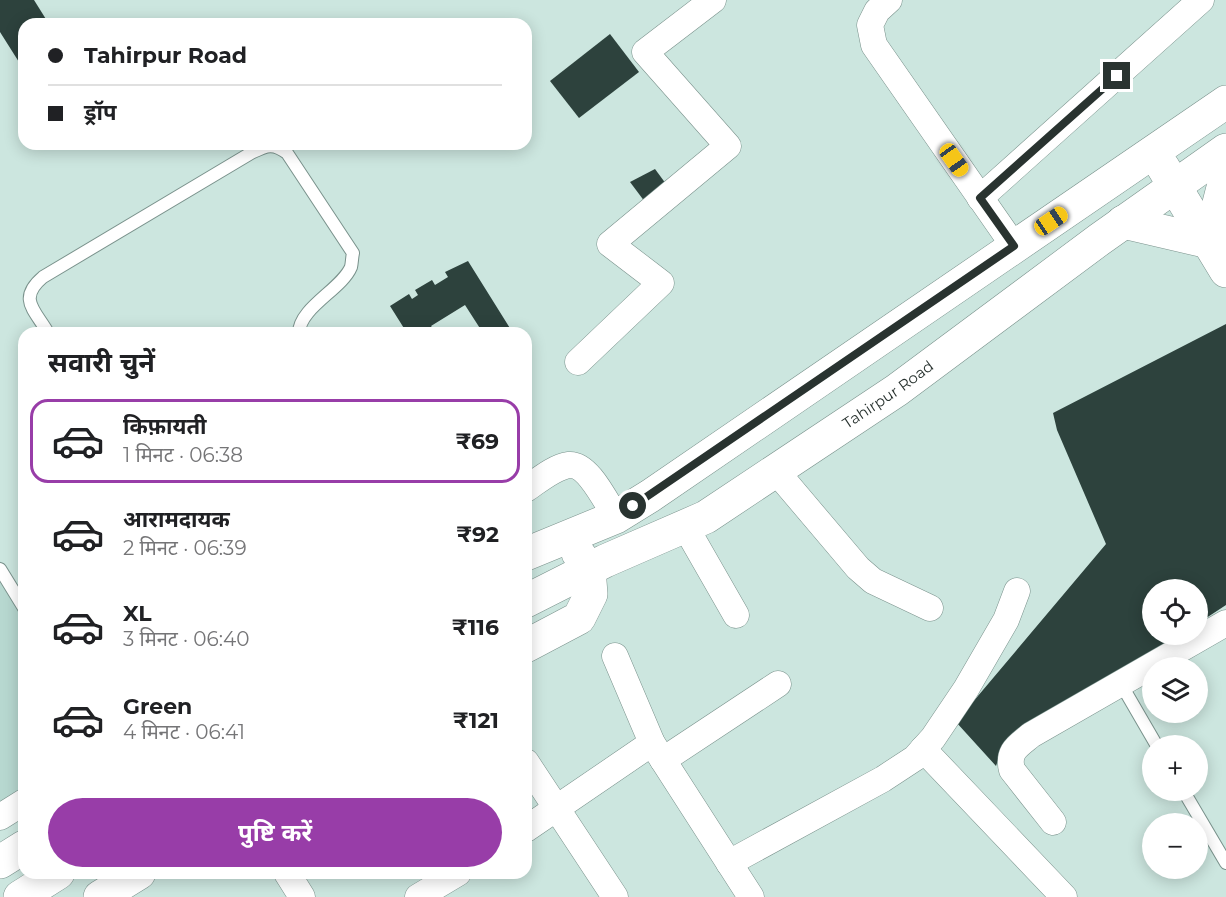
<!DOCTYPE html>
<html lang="hi">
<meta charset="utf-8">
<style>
:root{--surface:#fff;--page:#f6f6f6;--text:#202124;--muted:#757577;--line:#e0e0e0;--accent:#983da8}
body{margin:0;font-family:Montserrat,"Noto Sans Devanagari",sans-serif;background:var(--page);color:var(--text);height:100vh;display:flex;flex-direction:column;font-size:22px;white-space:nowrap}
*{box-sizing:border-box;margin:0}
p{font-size:20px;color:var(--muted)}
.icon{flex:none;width:33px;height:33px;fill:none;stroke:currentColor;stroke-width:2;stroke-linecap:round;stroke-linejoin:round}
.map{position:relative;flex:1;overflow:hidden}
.side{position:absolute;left:18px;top:327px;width:514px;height:552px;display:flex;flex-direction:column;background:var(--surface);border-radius:18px;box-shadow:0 3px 15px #0003}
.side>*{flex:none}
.hud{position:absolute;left:18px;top:18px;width:514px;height:132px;border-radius:18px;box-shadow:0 3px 15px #0003;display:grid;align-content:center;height:132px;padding:0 30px;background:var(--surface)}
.fabs{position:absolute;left:1142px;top:579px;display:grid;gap:12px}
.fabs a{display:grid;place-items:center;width:66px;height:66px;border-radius:50%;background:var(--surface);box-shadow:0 3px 15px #0003;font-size:30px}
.end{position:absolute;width:27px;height:27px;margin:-14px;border:8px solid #293330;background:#fff;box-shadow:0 0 0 3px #fff}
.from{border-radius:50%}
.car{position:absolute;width:18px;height:36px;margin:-18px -9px;border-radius:8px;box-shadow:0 0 4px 2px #0007;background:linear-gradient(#f5c518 24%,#345 0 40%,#f5c518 0 76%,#345 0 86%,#f5c518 0)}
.hud b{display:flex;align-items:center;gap:21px;height:57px;font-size:22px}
.hud b+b{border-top:2px solid var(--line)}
.hud i{width:15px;height:15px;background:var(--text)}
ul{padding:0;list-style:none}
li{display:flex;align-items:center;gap:18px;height:84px;margin:0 12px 9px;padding:0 18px;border:3px solid transparent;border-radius:18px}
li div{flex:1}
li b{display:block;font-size:22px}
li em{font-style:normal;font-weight:700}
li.on{border-color:var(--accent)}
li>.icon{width:54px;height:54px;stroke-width:1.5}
h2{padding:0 30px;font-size:27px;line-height:72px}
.button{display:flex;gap:12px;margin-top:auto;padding:12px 30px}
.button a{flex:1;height:69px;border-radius:36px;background:var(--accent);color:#fff;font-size:24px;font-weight:700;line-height:69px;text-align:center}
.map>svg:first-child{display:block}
</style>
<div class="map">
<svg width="1226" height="897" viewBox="0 0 1226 897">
<rect width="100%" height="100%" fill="#cce6df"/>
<path fill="#b7d8d0" d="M0 561 24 598V795L0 810Z"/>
<g fill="#2d423d">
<path d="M0 0H34L49 24H24V70L0 32Z"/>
<path d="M610 34 639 72 579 118 550 81Z"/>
<path d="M655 169 669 188 648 206 630 182Z"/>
<path d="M468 261 513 333H483L465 305 431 326 436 333H407L390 306 409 294 412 299 418 295 415 290 432 280 435 285 448 277 445 272Z"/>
<path d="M1226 324V605L1197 624V590H1152V634H1180L1005 741 996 766 956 722 1106 544 1057 430 1053 413Z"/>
</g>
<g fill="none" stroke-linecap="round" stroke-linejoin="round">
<defs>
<g id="lane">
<path d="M48 333C35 310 17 299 43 277L251 153C266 146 272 142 287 153L353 253C352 257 352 263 351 267 342 289 299 308 299 333"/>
<path d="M0 569 24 608"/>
<path d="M1121 684 1157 746"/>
<path d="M1183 790 1226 863"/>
</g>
<g id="street">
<path d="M889 0 877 11 870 25 874 45 1014 246"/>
<path d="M980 198 1201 0"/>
<path d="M578 362 661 283 610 244 728 146 645 52 713 0"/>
<path d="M775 470 858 568 873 581 930 608"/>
<path d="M526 489C538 481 554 467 569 465 588 463 606 502 616 517"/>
<path d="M685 526 736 615"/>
<path d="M615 656 652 743 751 897"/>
<path d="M923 749 1064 897"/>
<path d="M663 760 778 684"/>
<path d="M526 762 615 897"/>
<path d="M0 817 24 802"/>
<path d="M1053 822 1012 770C1007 751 1018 746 1031 735L1226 623"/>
<path d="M526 829 652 743"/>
<path d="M729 863 883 779 915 758 933 738 966 689 1006 620 1017 591"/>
<path d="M287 873 302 897"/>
<path d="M418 897 458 873"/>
</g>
<g id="secondary">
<path d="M1163 167 1226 271"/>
<path d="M1123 222 1209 242 1226 176"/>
<path d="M526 554 616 517 650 496 1226 102"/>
<path id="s1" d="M526 601 605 561 706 517 897 390 1100 239 1226 150"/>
<path d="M526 646 579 618 591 594 589 569 578 553"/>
<path d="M0 862 24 847"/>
<path d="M20 897 58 873"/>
<path d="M100 897 139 873"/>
</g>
</defs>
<use href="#lane" stroke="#7a928c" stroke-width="14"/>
<use href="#street" stroke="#7a928c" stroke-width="27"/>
<use href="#secondary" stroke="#7a928c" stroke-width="34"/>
<use href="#lane" stroke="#fff" stroke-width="12"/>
<use href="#street" stroke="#fff" stroke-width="26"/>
<use href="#secondary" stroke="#fff" stroke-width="33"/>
</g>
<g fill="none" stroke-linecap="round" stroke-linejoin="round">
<path stroke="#293330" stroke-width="8" d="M633 506 1014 246 980 198 1117 76"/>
</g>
<g text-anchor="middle" stroke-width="6" stroke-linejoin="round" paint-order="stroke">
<g font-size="15" fill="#293330" stroke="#cce6df">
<text dy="5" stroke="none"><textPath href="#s1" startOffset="418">Tahirpur Road</textPath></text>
</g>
</g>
</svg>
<div class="fabs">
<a><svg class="icon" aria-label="locate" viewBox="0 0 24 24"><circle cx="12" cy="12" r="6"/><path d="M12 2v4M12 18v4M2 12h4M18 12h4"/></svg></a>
<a><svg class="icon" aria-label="layers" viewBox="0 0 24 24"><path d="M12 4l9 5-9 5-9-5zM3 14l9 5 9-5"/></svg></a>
<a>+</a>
<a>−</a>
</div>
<i class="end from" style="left:633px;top:506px"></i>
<i class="end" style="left:1117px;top:76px"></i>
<i class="car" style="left:954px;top:160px;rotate:145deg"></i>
<i class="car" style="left:1051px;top:221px;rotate:56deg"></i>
<div class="hud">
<b><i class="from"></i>Tahirpur Road</b>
<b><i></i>ड्रॉप</b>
</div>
<section class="side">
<h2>सवारी चुनें</h2>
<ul>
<li class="on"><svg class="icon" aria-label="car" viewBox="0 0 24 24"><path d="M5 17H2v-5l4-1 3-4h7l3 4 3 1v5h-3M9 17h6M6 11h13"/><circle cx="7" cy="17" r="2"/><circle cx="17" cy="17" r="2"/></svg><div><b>किफ़ायती</b><p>1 मिनट · 06:38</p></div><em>₹69</em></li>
<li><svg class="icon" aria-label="car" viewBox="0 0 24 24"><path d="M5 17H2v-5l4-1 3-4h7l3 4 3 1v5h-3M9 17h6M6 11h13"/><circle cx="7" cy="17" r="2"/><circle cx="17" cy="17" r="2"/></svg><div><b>आरामदायक</b><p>2 मिनट · 06:39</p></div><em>₹92</em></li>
<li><svg class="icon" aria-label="car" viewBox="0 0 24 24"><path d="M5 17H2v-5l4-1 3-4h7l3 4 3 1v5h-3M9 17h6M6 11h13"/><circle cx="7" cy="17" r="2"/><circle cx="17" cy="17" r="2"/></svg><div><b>XL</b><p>3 मिनट · 06:40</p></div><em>₹116</em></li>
<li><svg class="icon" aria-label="car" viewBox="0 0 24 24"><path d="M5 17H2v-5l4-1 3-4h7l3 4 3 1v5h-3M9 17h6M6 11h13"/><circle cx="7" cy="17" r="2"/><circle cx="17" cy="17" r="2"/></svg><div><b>Green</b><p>4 मिनट · 06:41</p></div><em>₹121</em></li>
</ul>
<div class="button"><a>पुष्टि करें</a></div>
</section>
</div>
